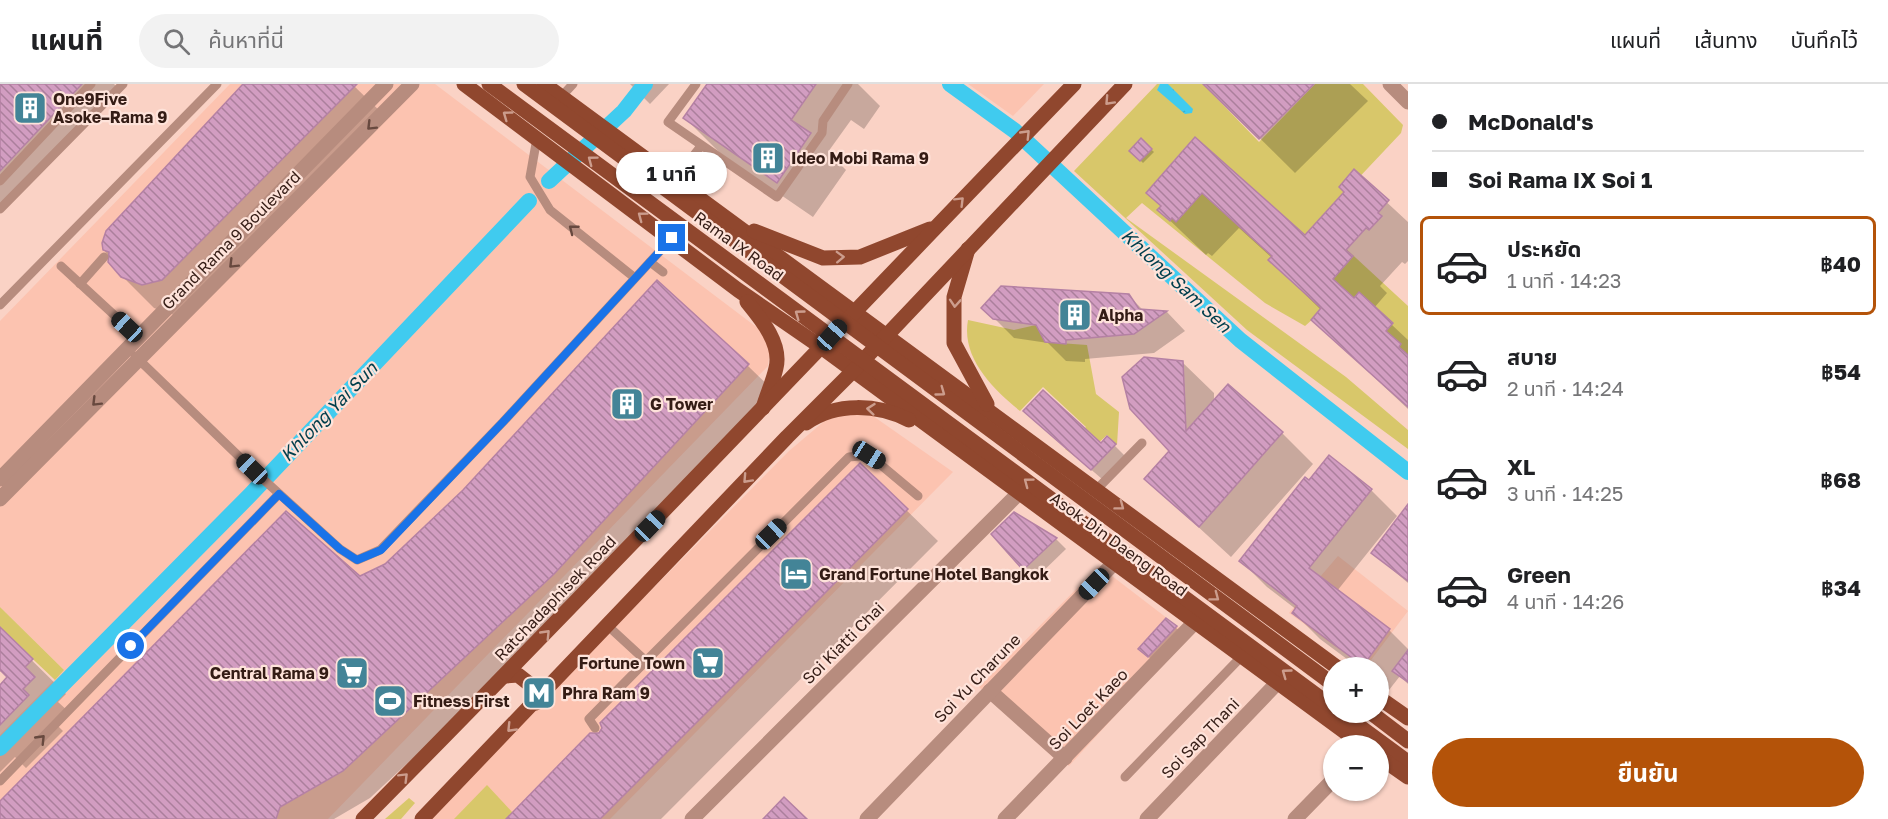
<!DOCTYPE html>
<html lang="th">
<meta charset="utf-8">
<style>
:root{--surface:#fff;--page:#f2f2f2;--text:#202124;--muted:#757577;--line:#e0e0e0;--accent:#b45309}
body{margin:0;font-family:"Golos Text","Noto Sans Thai",sans-serif;background:var(--page);color:var(--text);height:100vh;display:flex;flex-direction:column;font-size:22px;white-space:nowrap}
*{box-sizing:border-box;margin:0}
p{font-size:20px;color:var(--muted)}
.icon{flex:none;width:33px;height:33px;fill:none;stroke:currentColor;stroke-width:2;stroke-linecap:round;stroke-linejoin:round}
.map{position:relative;flex:1;overflow:hidden}
.details{display:flex;flex-direction:column;background:var(--surface);width:480px}
.details>*{flex:none}
.top-card{display:grid;align-content:center;height:132px;padding:0 24px;background:var(--surface)}
.controls{position:absolute;left:1323px;top:573px;display:grid;gap:12px}
.controls a{display:grid;place-items:center;width:66px;height:66px;border-radius:50%;background:var(--surface);box-shadow:0 2px 4px #0004;font-size:30px}
.end{position:absolute;width:27px;height:27px;margin:-14px;border:8px solid #1a73e8;background:#fff;box-shadow:0 0 0 3px #fff}
.from{border-radius:50%}
.bubble{position:absolute;height:42px;border-radius:21px;background:var(--surface);box-shadow:0 2px 4px #0004;font-size:20px;font-weight:700;line-height:42px;text-align:center}
.car{position:absolute;width:18px;height:36px;margin:-18px -9px;border-radius:8px;box-shadow:0 0 4px 2px #0007;background:linear-gradient(#222 24%,#8ab4d8 0 40%,#222 0 76%,#8ab4d8 0 86%,#222 0)}
.top-card b{display:flex;align-items:center;gap:21px;height:57px;font-size:22px}
.top-card b+b{border-top:2px solid var(--line)}
.top-card i{width:15px;height:15px;background:var(--text)}
ul{padding:0;list-style:none}
li{display:flex;align-items:center;gap:18px;height:99px;margin:0 12px 9px;padding:0 12px;border:3px solid transparent;border-radius:9px}
li div{flex:1}
li b{display:block;font-size:22px}
li em{font-style:normal;font-weight:700}
li.on{border-color:var(--accent)}
li>.icon{width:54px;height:54px;stroke-width:1.5}
.button{display:flex;gap:12px;margin-top:auto;padding:12px 24px}
.button a{flex:1;height:69px;border-radius:36px;background:var(--accent);color:#fff;font-size:24px;font-weight:700;line-height:69px;text-align:center}
header{display:flex;align-items:center;gap:36px;box-sizing:border-box;height:84px;padding:0 30px;background:var(--surface);border-bottom:2px solid var(--line)}
header strong{font-size:28px}
nav{display:flex;gap:33px;margin-inline-start:auto;font-size:21px}
.search{width:420px;height:54px;background:var(--page);display:flex;align-items:center;gap:15px;box-sizing:border-box;padding:0 21px;border-radius:33px;color:var(--muted);font-size:22px}
main{display:flex;flex:1;min-height:0}
.map>svg:first-child{display:block}
</style>
<header>
<strong>แผนที่</strong>
<div class="search"><svg class="icon" aria-label="search" viewBox="0 0 24 24"><circle cx="10" cy="10" r="6"/><path d="M15 15l6 6"/></svg>ค้นหาที่นี่</div>
<nav><a>แผนที่</a><a>เส้นทาง</a><a>บันทึกไว้</a></nav>
</header>
<main>
<div class="map">
<svg width="1408" height="735" viewBox="0 0 1408 735">
<defs>
<pattern id="water-ripples" width="26" height="14" patternUnits="userSpaceOnUse" patternTransform="scale(1.5)"><rect width="26" height="14" fill="#40cbef"/><path d="M2 4q2-2 4 0t4 0M15 11q2-2 4 0t4 0" fill="none" stroke="#39aecc"/></pattern>
<pattern id="building-back-hatch" width="6" height="6" patternUnits="userSpaceOnUse" patternTransform="scale(1.5)"><rect width="6" height="6" fill="#d29dc1"/><path d="M-1 5l2 2M0 0l6 6M5-1l2 2" fill="none" stroke="#ab7f9c"/></pattern>
</defs>
<rect width="100%" height="100%" fill="#fad2c5"/>
<g fill="#fcc3b0">
<path d="M230 0H435L763 248 770 264 768 282 328 735H0V651L64 586 0 523V237Z"/>
<path d="M968 0H1044L1013 32Z"/>
<path d="M834 329 873 332 953 388 610 735H425L789 367Z"/>
<path d="M1338 472 1408 527 1365 584 1289 529Z"/>
<path d="M1099 482 1189 551 1069 682 1023 645 979 603Z"/>
</g>
<g fill="#d8c76a">
<path d="M1157 0H1203L1259 58 1315 0H1363L1403 41 1401 49 1317 138 1408 222V282L1394 270 1354 214 1333 195 1305 151 1195 54 1146 109 1149 111 1197 93 1331 219 1305 242 1265 219 1142 119 1126 134 1346 293 1408 346V365L1247 246 1074 87Z"/>
<path d="M968 236 1014 246 1036 241 1045 258 1087 261 1096 310 1119 328 1117 361 1107 351 1080 376 1065 365 1086 343 1043 303 1020 327C993 305 961 274 968 236Z"/>
<path d="M0 523 64 586 55 596 0 544Z"/>
<path d="M487 701 513 729 506 735H454Z"/>
<path d="M409 714 415 719 401 735H385Z"/>
</g>
<path fill="url(#water-ripples)" d="M1160 0H1168L1193 25 1192 29 1185 30 1157 6Z"/>
<g fill="#0003">
<path d="M0 0H114L117 3 0 129Z"/>
<path d="M245 0H352L386 33 174 231 154 224 122 192 104 166Z"/>
<path d="M630 0H669L650 20Z"/>
<path d="M709 0H858L880 22 864 45 851 36 828 68 846 86 813 133 720 69 685 34Z"/>
<path d="M1205 0H1350L1368 17 1295 89Z"/>
<path d="M1195 55 1306 153 1346 108 1354 88 1408 138V177L1405 180 1402 178 1380 202 1387 209 1374 224 1408 256V325L1313 236 1321 226 1270 176 1272 174 1239 144 1212 172 1208 169 1206 171 1159 126Z"/>
<path d="M1141 56 1154 68 1143 79 1131 67Z"/>
<path d="M1129 212 1144 227 1167 228 1185 247 1154 269 1085 275V278L1066 277 1048 259 1014 254 984 224Z"/>
<path d="M1182 278 1214 309V318L1282 349 1313 380 1231 473 1146 395 1171 367Z"/>
<path d="M747 281 775 308 582 517 370 714 334 735H0V721L359 494Z"/>
<path d="M1035 337 1101 361 1107 354 1125 372 1102 395Z"/>
<path d="M860 381 938 457 661 735H508L600 651Z"/>
<path d="M1309 398 1371 406 1397 432 1337 507 1389 546 1408 565V600L1400 592 1389 606 1378 598V584H1359L1320 555 1294 529 1297 526 1267 503 1241 477Z"/>
<path d="M1408 423V499L1373 469Z"/>
<path d="M1014 430 1056 455 1066 465 1035 495 1024 485Z"/>
<path d="M1167 536 1183 550 1155 578 1146 571Z"/>
<path d="M0 545 66 610 58 618 69 628 57 641 63 647 26 684 15 673 0 688V603L9 593 2 586 0 588Z"/>
</g>
<g fill="none" stroke-linecap="round" stroke-linejoin="round">
<g stroke="#40cbef" stroke-width="16">
<path d="M950 0 1015 47 1240 256 1408 388"/>
<path d="M549 97 624 27 645 0"/>
<path d="M0 664 251 410 529 117"/>
</g>
</g>
<g fill="url(#building-back-hatch)" stroke="#b581a4" stroke-width="1.5">
<path d="M0 0H82L0 87Z"/>
<path d="M243 0H357L162 196 142 201 121 193 108 178 109 168 103 166 102 159 106 147Z"/>
<path d="M707 0H816L791 36 811 49 777 99 683 34Z"/>
<path d="M1203 0H1314L1259 55Z"/>
<path d="M1195 53 1305 151 1344 108 1339 103 1354 85 1389 116 1378 129 1382 132 1369 146 1366 144 1346 166 1353 172 1333 195 1354 214 1359 208 1393 239 1386 247 1401 260 1399 263 1408 271V323L1311 236 1321 224 1268 176 1272 172 1202 109 1176 138 1172 134 1170 137 1157 126 1161 122 1146 109Z"/>
<path d="M1141 54 1152 65 1140 77 1129 67Z"/>
<path d="M657 196 749 280 554 490 343 687 280 723 276 735H0V717L286 427 360 492 385 480 463 406Z"/>
<path d="M1001 202 1129 210 1139 225 1167 227 1134 250 1066 256V260L1045 258 1036 241 993 235 981 224Z"/>
<path d="M1144 273 1183 277 1186 347 1228 300 1283 348 1199 443 1144 395 1169 367 1130 325 1122 293Z"/>
<path d="M1043 306 1101 359 1107 352 1116 360 1091 386 1023 327Z"/>
<path d="M1329 371 1372 405 1309 484 1390 545 1363 582 1292 529 1297 522 1239 477 1305 393 1309 396Z"/>
<path d="M860 379 908 425 732 603 600 735H506L590 649H599L602 644 600 639Z"/>
<path d="M1408 420V497L1371 469Z"/>
<path d="M1014 428 1057 454 1023 486 991 450Z"/>
<path d="M1166 534 1177 542 1148 573 1138 565Z"/>
<path d="M0 543 33 575 25 583 35 593 23 605 29 611 0 641V601L7 593 0 586Z"/>
<path d="M1408 566V598L1392 587Z"/>
<path d="M784 713 807 735H763Z"/>
</g>
<g fill="none" stroke-linecap="round" stroke-linejoin="round">
<g stroke="#b78c7e" stroke-width="9">
<path d="M696 0 668 38 777 113 822 49 823 37 848 0"/>
<path d="M561 13 573 0"/>
<path d="M537 54 530 93 550 126 635 194"/>
<path d="M0 97 91 0"/>
<path d="M674 97 701 62"/>
<path d="M0 125 123 0"/>
<path d="M650 178 663 188"/>
<path d="M61 182 138 253"/>
<path d="M80 200 104 173"/>
<path d="M0 221 217 0"/>
<path d="M135 272 252 385 340 465 357 476 380 466 503 338 672 154"/>
<path d="M1097 405 1142 359"/>
<path d="M646 577 849 373 869 371 918 412"/>
<path d="M595 644 589 635 646 577 608 542"/>
<path d="M1125 693 1242 572"/>
<path d="M0 697 279 410"/>
</g>
<g stroke="#b78c7e" stroke-width="15">
<path d="M1390 0 1408 18"/>
<path d="M0 395 386 0"/>
<path d="M0 415 412 0"/>
<path d="M990 607 1065 674"/>
<path d="M692 735 1019 409"/>
<path d="M867 735 1114 479"/>
<path d="M1005 735 1195 538"/>
<path d="M1147 735 1278 598"/>
<path d="M1295 735 1334 695"/>
</g>
<g stroke="#90472e" stroke-width="15">
<path d="M464 0 738 206 821 263 1364 662"/>
<path d="M544 0 1338 584"/>
<path d="M754 147 823 174 860 173 930 145"/>
<path d="M968 165 954 213V259L987 320"/>
<path d="M747 218C761 235 782 260 776 284 773 298 767 310 763 324"/>
<path d="M806 339C837 318 877 320 909 336"/>
<path d="M505 592 518 591 532 602 536 619"/>
<path d="M1378 613 1408 634"/>
<path d="M1340 628 1408 678"/>
<path d="M1370 628 1408 657"/>
<path d="M1378 672 1408 693"/>
<path d="M363 735C603 493 837 245 1074 0"/>
<path d="M422 735 787 353 853 287 1125 0"/>
</g>
<g stroke="#90472e" stroke-width="15">
<path d="M489 0 1334 624"/>
<path d="M524 0 1334 601"/>
</g>
</g>
<defs><path id="oneway-chevron" d="M-2-3.5L2.5 0L-2 3.5" fill="none" stroke-width="1.6" stroke-linecap="round" stroke-linejoin="round" transform="scale(1.5)"/></defs>
<g stroke="#cc9d8d">
<use href="#oneway-chevron" transform="translate(1109 17) rotate(133)"/>
<use href="#oneway-chevron" transform="translate(507 31) rotate(-144)"/>
<use href="#oneway-chevron" transform="translate(1026 50) rotate(-46)"/>
<use href="#oneway-chevron" transform="translate(592 76) rotate(-143)"/>
<use href="#oneway-chevron" transform="translate(960 117) rotate(-45)"/>
<use href="#oneway-chevron" transform="translate(642 132) rotate(-143)"/>
<use href="#oneway-chevron" transform="translate(840 173) rotate(-2)"/>
<use href="#oneway-chevron" transform="translate(955 219) rotate(94)"/>
<use href="#oneway-chevron" transform="translate(799 230) rotate(-144)"/>
<use href="#oneway-chevron" transform="translate(941 308) rotate(36)"/>
<use href="#oneway-chevron" transform="translate(871 325) rotate(-174)"/>
<use href="#oneway-chevron" transform="translate(747 395) rotate(133)"/>
<use href="#oneway-chevron" transform="translate(1028 398) rotate(-143)"/>
<use href="#oneway-chevron" transform="translate(1120 422) rotate(37)"/>
<use href="#oneway-chevron" transform="translate(1215 513) rotate(37)"/>
<use href="#oneway-chevron" transform="translate(546 550) rotate(-46)"/>
<use href="#oneway-chevron" transform="translate(1286 589) rotate(-144)"/>
<use href="#oneway-chevron" transform="translate(511 644) rotate(134)"/>
<use href="#oneway-chevron" transform="translate(404 693) rotate(-45)"/>
</g>
<g stroke="#68493f">
<use href="#oneway-chevron" transform="translate(371 42) rotate(135)"/>
<use href="#oneway-chevron" transform="translate(573 145) rotate(-142)"/>
<use href="#oneway-chevron" transform="translate(233 180) rotate(135)"/>
<use href="#oneway-chevron" transform="translate(96 318) rotate(135)"/>
<use href="#oneway-chevron" transform="translate(41 655) rotate(-46)"/>
</g>
<g fill="none" stroke-linecap="round" stroke-linejoin="round">
<path stroke="#1a73e8" stroke-width="8" d="M131 562 279 410 340 465 357 476 381 466 503 338 672 154"/>
</g>
<defs>
<symbol id="building-square" viewBox="-11 -11 22 22"><rect x="-9" y="-9" width="18" height="18" rx="4" fill="#438497" stroke="#fee3da"/><path d="M-4-6H4V6H1V3H-1V6H-4ZM-2.5-4.3h1.7v1.8h-1.7ZM.8-4.3h1.7v1.8H.8ZM-2.5-1h1.7V.8h-1.7ZM.8-1h1.7V.8H.8Z" fill="#fff"/></symbol>
<symbol id="hotel-square" viewBox="-11 -11 22 22"><rect x="-9" y="-9" width="18" height="18" rx="4" fill="#438497" stroke="#fee3da"/><path d="M-6-4.5h1.5V1H6V5H4.5V3h-9V5H-6ZM-4 0a1.8 1.8 0 1 1 3.6 0ZM.5 0V-2.5h3Q6-2.5 6 0Z" fill="#fff"/></symbol>
<symbol id="supermarket-square" viewBox="-11 -11 22 22"><rect x="-9" y="-9" width="18" height="18" rx="4" fill="#438497" stroke="#fee3da"/><path d="M-6-5.5h2.5l.6 2H6L4.5 2H-2.5L-4.4-4H-6ZM-1.5 3.2a1.3 1.3 0 1 0 .1 0ZM3 3.2a1.3 1.3 0 1 0 .1 0Z" fill="#fff"/></symbol>
<symbol id="metro-square" viewBox="-11 -11 22 22"><rect x="-9" y="-9" width="18" height="18" rx="4" fill="#438497" stroke="#fee3da"/><path d="M-5.5 5V-5H-3L0 0L3-5H5.5V5H3V-.5L0 4L-3-.5V5Z" fill="#fff"/></symbol>
<symbol id="stadium-square" viewBox="-11 -11 22 22"><rect x="-9" y="-9" width="18" height="18" rx="4" fill="#438497" stroke="#fee3da"/><path d="M0-5a6.5 5 0 1 0 0 10a6.5 5 0 1 0 0-10ZM-3.5-1.8h7v3.6h-7Z" fill="#fff"/></symbol>
</defs>
<g fill-rule="evenodd">
<use href="#building-square" x="11" y="5" width="38" height="38"/>
<use href="#building-square" x="749" y="55" width="38" height="38"/>
<use href="#building-square" x="1056" y="212" width="38" height="38"/>
<use href="#building-square" x="608" y="301" width="38" height="38"/>
<use href="#hotel-square" x="777" y="471" width="38" height="38"/>
<use href="#supermarket-square" x="689" y="560" width="38" height="38"/>
<use href="#supermarket-square" x="333" y="570" width="38" height="38"/>
<use href="#metro-square" x="520" y="590" width="38" height="38"/>
<use href="#stadium-square" x="371" y="598" width="38" height="38"/>
</g>
<g text-anchor="middle" stroke-width="4.5" stroke-linejoin="round" paint-order="stroke">
<g font-size="16" font-weight="bold" fill="#341c15" stroke="#fee3da" text-anchor="start">
<text x="53" y="21">One9Five<tspan x="53" dy="18">Asoke–Rama 9</tspan></text>
<text x="791" y="80">Ideo Mobi Rama 9</text>
<text x="1098" y="237">Alpha</text>
<text x="650" y="326">G Tower</text>
<text x="819" y="496">Grand Fortune Hotel Bangkok</text>
<text x="685" y="585" text-anchor="end">Fortune Town</text>
<text x="329" y="595" text-anchor="end">Central Rama 9</text>
<text x="562" y="615">Phra Ram 9</text>
<text x="413" y="623">Fitness First</text>
</g>
<g font-size="16" fill="#341c15" stroke="#fee3da">
<text transform="translate(231 156) rotate(-45)" y="6">Grand Rama 9 Boulevard</text>
<text transform="translate(739 162) rotate(36)" y="6">Rama IX Road</text>
<text transform="translate(1119 460) rotate(36)" y="6">Asok-Din Daeng Road</text>
<text transform="translate(555 514) rotate(-46)" y="6">Ratchadaphisek Road</text>
<text transform="translate(843 559) rotate(-45)" y="6">Soi Kiatti Chai</text>
<text transform="translate(977 594) rotate(-46)" y="6">Soi Yu Charune</text>
<text transform="translate(1088 625) rotate(-46)" y="6">Soi Loet Kaeo</text>
<text transform="translate(1200 654) rotate(-46)" y="6">Soi Sap Thani</text>
</g>
<g font-size="18" font-style="italic" fill="#003e4c" stroke="#fee3da">
<text transform="translate(1176 197) rotate(43)" y="6">Khlong Sam Sen</text>
<text transform="translate(329 328) rotate(-46)" y="6">Khlong Yai Sun</text>
</g>
</g>
</svg>
<div class="controls">
<a>+</a>
<a>−</a>
</div>
<i class="end from" style="left:131px;top:562px"></i>
<i class="end" style="left:672px;top:154px"></i>
<div class="bubble" style="left:616px;top:68px;width:111px">1 นาที</div>
<i class="car" style="left:127px;top:243px;rotate:313deg"></i>
<i class="car" style="left:832px;top:251px;rotate:42deg"></i>
<i class="car" style="left:869px;top:371px;rotate:122deg"></i>
<i class="car" style="left:252px;top:385px;rotate:314deg"></i>
<i class="car" style="left:650px;top:442px;rotate:44deg"></i>
<i class="car" style="left:771px;top:450px;rotate:46deg"></i>
<i class="car" style="left:1094px;top:500px;rotate:224deg"></i>
</div>
<section class="details">
<div class="top-card">
<b><i class="from"></i>McDonald's</b>
<b><i></i>Soi Rama IX Soi 1</b>
</div>
<ul>
<li class="on"><svg class="icon" aria-label="car" viewBox="0 0 24 24"><path d="M5 17H2v-5l4-1 3-4h7l3 4 3 1v5h-3M9 17h6M6 11h13"/><circle cx="7" cy="17" r="2"/><circle cx="17" cy="17" r="2"/></svg><div><b>ประหยัด</b><p>1 นาที · 14:23</p></div><em>฿40</em></li>
<li><svg class="icon" aria-label="car" viewBox="0 0 24 24"><path d="M5 17H2v-5l4-1 3-4h7l3 4 3 1v5h-3M9 17h6M6 11h13"/><circle cx="7" cy="17" r="2"/><circle cx="17" cy="17" r="2"/></svg><div><b>สบาย</b><p>2 นาที · 14:24</p></div><em>฿54</em></li>
<li><svg class="icon" aria-label="car" viewBox="0 0 24 24"><path d="M5 17H2v-5l4-1 3-4h7l3 4 3 1v5h-3M9 17h6M6 11h13"/><circle cx="7" cy="17" r="2"/><circle cx="17" cy="17" r="2"/></svg><div><b>XL</b><p>3 นาที · 14:25</p></div><em>฿68</em></li>
<li><svg class="icon" aria-label="car" viewBox="0 0 24 24"><path d="M5 17H2v-5l4-1 3-4h7l3 4 3 1v5h-3M9 17h6M6 11h13"/><circle cx="7" cy="17" r="2"/><circle cx="17" cy="17" r="2"/></svg><div><b>Green</b><p>4 นาที · 14:26</p></div><em>฿34</em></li>
</ul>
<div class="button"><a>ยืนยัน</a></div>
</section>
</main>
